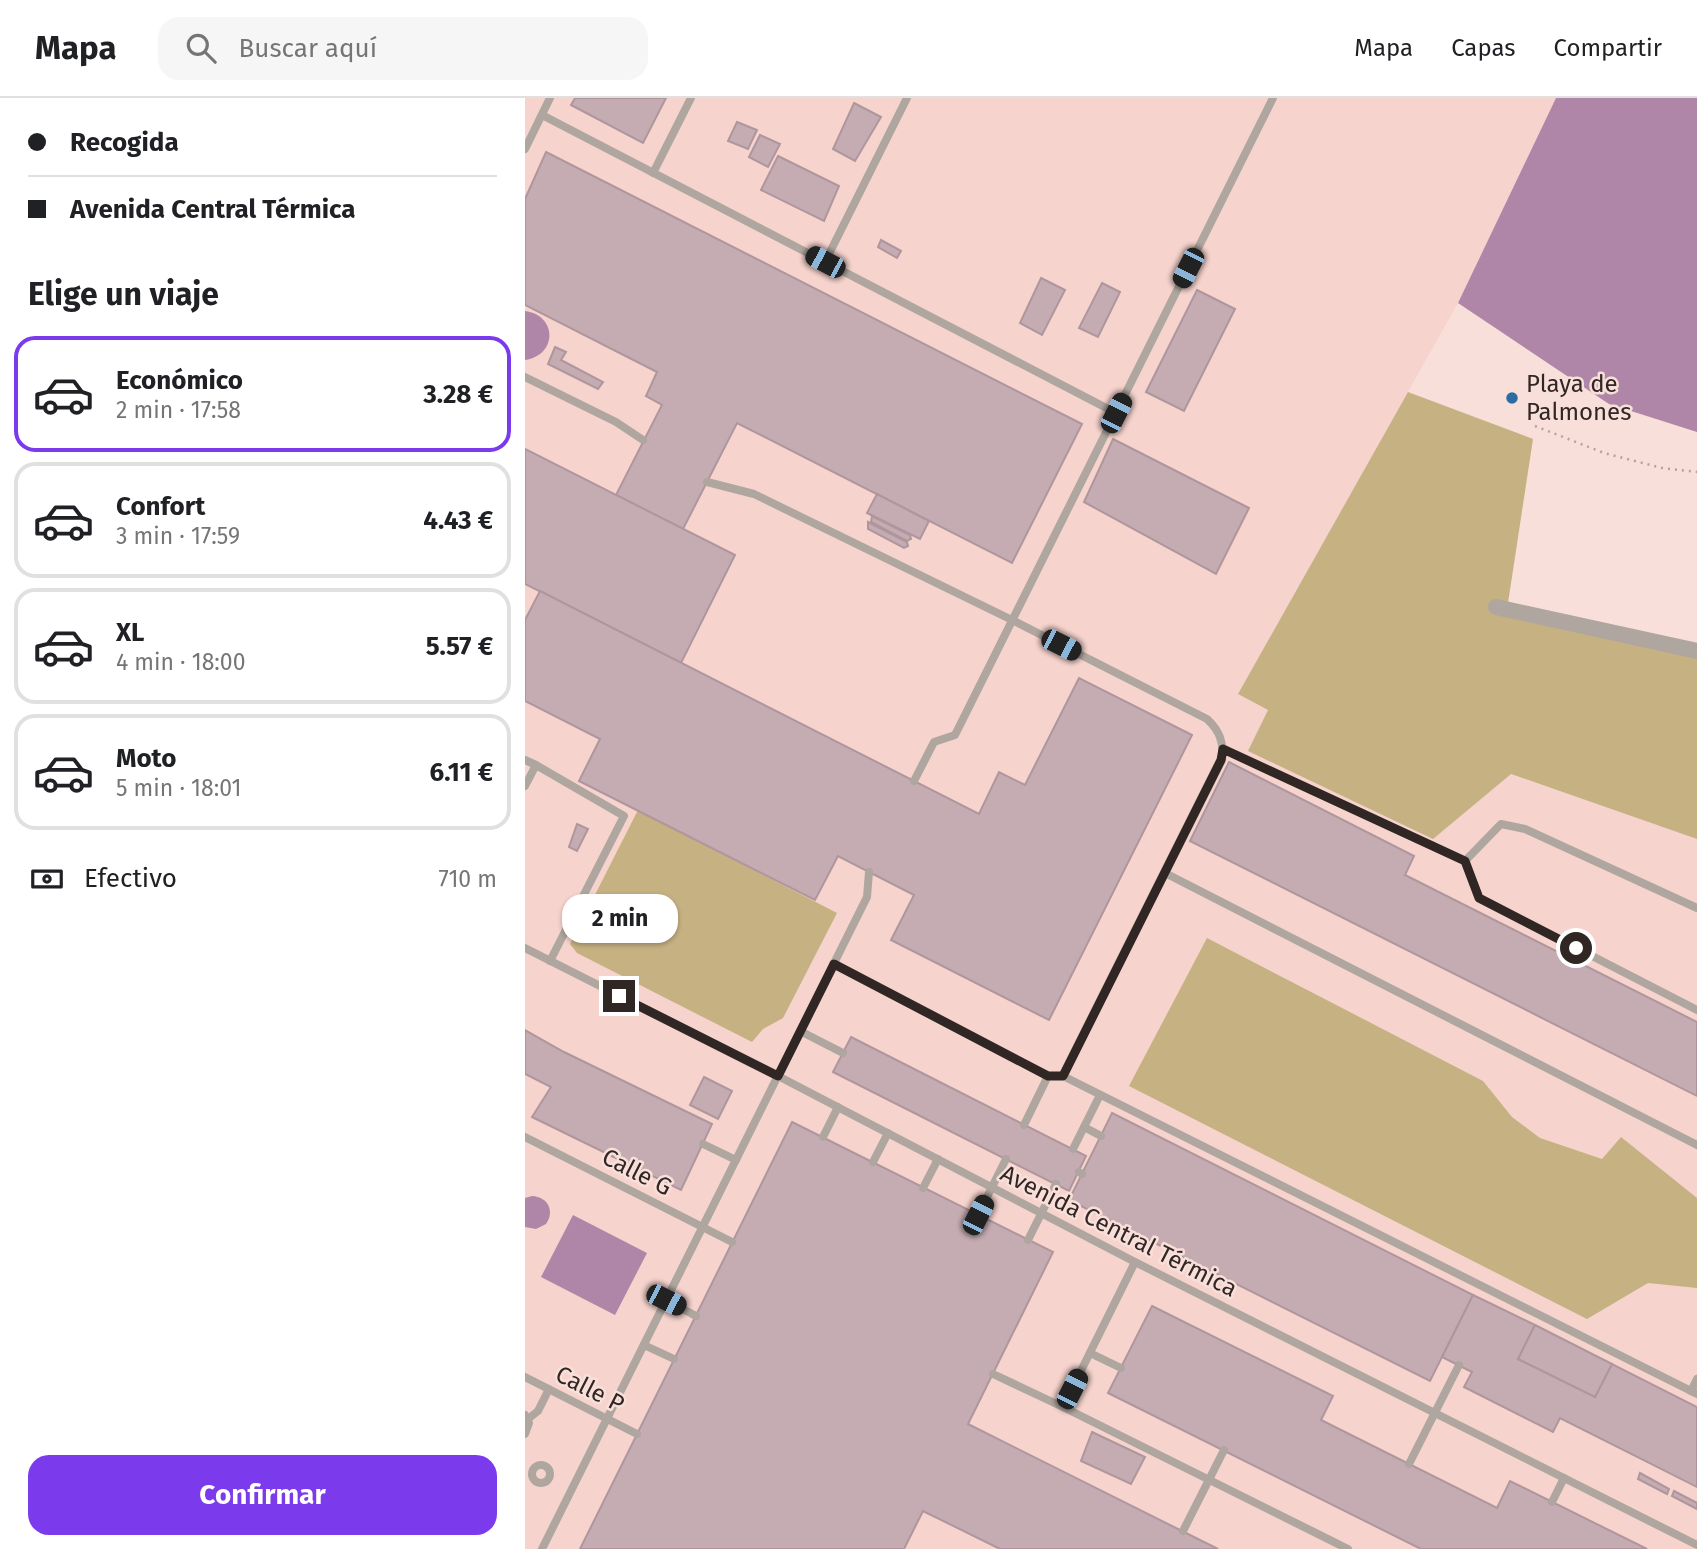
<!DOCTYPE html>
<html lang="es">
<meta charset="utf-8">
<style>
:root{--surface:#fff;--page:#f6f6f6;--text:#202124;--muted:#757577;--line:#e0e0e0;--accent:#7c3aed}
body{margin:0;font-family:"Fira Sans",sans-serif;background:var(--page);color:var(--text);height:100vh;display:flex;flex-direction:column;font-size:26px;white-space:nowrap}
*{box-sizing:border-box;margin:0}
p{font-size:23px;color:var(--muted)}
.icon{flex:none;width:38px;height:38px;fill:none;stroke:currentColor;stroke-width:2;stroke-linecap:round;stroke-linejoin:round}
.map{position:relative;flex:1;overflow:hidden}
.sheet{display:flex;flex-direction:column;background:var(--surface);width:525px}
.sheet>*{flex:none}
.hud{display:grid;align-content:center;height:154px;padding:0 28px;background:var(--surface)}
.end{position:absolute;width:32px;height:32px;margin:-16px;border:9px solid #302624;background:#fff;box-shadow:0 0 0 4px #fff}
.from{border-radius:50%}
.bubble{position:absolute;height:49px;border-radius:21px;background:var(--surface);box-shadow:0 2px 5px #0004;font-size:23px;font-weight:700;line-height:49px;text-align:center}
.car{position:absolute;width:21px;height:42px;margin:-21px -10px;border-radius:9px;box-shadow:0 0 5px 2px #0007;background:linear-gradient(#222 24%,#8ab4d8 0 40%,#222 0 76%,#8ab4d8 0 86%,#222 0)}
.hud b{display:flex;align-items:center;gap:24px;height:66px;font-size:26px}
.hud b+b{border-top:2px solid var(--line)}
.hud i{width:18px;height:18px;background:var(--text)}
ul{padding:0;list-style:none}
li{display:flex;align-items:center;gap:21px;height:116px;margin:0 14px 10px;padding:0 14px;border:4px solid var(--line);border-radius:21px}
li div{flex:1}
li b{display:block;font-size:26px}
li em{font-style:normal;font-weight:700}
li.active{border-color:var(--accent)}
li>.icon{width:63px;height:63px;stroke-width:1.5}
h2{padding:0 28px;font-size:32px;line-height:84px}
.pay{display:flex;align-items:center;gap:18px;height:77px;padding:0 28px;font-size:26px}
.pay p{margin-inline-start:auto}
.button{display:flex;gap:14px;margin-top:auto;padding:14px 28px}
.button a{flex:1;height:80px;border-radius:21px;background:var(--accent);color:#fff;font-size:28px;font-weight:700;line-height:80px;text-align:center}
header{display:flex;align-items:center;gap:42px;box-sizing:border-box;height:98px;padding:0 35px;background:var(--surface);border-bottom:2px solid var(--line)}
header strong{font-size:33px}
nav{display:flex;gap:38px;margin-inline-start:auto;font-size:24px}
.search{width:490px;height:63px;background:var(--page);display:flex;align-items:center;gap:18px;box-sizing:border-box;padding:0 24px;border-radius:21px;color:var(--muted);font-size:26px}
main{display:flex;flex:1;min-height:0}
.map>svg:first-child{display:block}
</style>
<header>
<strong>Mapa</strong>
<div class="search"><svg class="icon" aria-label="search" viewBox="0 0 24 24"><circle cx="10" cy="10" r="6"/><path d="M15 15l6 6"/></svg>Buscar aquí</div>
<nav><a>Mapa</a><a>Capas</a><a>Compartir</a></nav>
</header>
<main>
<section class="sheet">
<div class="hud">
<b><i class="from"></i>Recogida</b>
<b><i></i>Avenida Central Térmica</b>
</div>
<h2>Elige un viaje</h2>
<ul>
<li class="active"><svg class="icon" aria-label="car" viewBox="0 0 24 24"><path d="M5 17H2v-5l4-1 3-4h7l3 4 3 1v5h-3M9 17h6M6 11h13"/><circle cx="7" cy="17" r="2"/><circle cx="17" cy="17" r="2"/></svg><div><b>Económico</b><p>2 min · 17:58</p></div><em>3.28 €</em></li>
<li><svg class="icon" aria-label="car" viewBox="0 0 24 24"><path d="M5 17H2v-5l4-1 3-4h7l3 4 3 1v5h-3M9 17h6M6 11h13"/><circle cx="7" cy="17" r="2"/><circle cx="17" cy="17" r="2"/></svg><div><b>Confort</b><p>3 min · 17:59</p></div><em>4.43 €</em></li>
<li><svg class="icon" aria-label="car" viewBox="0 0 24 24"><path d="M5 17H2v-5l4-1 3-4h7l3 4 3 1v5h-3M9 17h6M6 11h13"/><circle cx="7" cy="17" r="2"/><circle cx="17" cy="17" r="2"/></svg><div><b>XL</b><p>4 min · 18:00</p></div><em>5.57 €</em></li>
<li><svg class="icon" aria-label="car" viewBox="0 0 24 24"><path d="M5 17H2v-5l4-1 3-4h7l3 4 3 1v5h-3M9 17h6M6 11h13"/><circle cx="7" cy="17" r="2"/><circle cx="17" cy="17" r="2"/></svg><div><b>Moto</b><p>5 min · 18:01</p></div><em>6.11 €</em></li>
</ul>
<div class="pay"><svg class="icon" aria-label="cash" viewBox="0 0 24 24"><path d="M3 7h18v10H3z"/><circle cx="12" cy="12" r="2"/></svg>Efectivo<p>710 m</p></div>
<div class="button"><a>Confirmar</a></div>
</section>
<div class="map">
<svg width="1172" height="1451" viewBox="0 0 1172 1451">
<rect width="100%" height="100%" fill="#f9dfda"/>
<path fill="#f6d3cd" d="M0 0H1031L933 205 713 596 743 612 724 653 985 676 1172 741V1451H0Z"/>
<g fill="#c6b183">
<path d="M883 294 1008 341 983 505 1172 552V741L986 676 908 741 723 653 743 612 713 596Z"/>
<path d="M113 712 312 815 258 920 238 931 227 944 52 855 45 846Z"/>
<path d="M682 840 958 983 987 1019 1015 1040 1077 1061 1096 1039 1172 1100V1190L1123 1185 1062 1221 604 988Z"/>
</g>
<g fill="#af86a8">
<path d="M1031 0H1172V334L1084 306 933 205Z"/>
<path d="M0 213C32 217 33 257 0 262Z"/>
<path d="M7 1098C23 1099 30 1113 21 1126L11 1131 0 1129V1100Z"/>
<path d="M48 1117 122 1155 90 1217 16 1179Z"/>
</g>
<g fill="#c5acb2" stroke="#af969d" stroke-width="2">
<path d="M50 0H141L118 45 46 7Z"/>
<path d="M329 5 356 19 330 63 308 51Z"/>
<path d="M212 24 232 32 223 51 203 43Z"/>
<path d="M235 37 255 46 243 69 224 59Z"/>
<path d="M21 54 557 326 487 465 212 325 158 431 91 397 137 307 121 298 132 274 0 207V101Z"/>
<path d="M253 58 314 88 299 123 236 92Z"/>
<path d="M356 142 376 153 372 160 353 149Z"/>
<path d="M516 180 540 192 517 237 495 225Z"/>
<path d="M577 185 595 194 573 239 554 230Z"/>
<path d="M672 192 710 211 659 313 621 294Z"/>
<path d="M30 249 41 254 36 262 78 284 73 291 23 266Z"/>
<path d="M588 341 724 410 691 476 559 404Z"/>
<path d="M0 351 210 457 156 565 0 486Z"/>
<path d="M352 396 404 423 395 441 342 415Z"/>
<path d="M347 418 385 437 386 441 382 443 346 424Z"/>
<path d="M343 424 382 444 383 448 379 450 343 431Z"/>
<path d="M15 493 454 716 474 674 500 687 554 580 667 637 524 922 366 842 389 797 313 758 290 802 54 683 75 641 0 603V522Z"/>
<path d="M704 664 889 758 880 777 1172 924V998L665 743Z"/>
<path d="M52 726 63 731 52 753 44 749Z"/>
<path d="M0 932 39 954 187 1026 156 1092 7 1019 26 989 0 976Z"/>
<path d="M326 939 561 1058 544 1093 308 974Z"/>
<path d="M179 979 207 993 193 1021 165 1007Z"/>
<path d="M587 1015 948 1197 905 1283 544 1102Z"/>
<path d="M267 1024 528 1154 443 1326 693 1451H475L398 1413 379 1451H55Z"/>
<path d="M948 1197 1010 1227 993 1261 1070 1299 1087 1266 1172 1309V1389L1035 1320 1028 1334 939 1289 947 1274 917 1259Z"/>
<path d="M627 1208 808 1298 796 1322 972 1410 985 1383 1122 1451H896L583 1295Z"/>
<path d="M1010 1227 1087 1266 1070 1299 993 1261Z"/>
<path d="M567 1334 620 1359 606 1386 556 1363Z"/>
<path d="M1115 1375 1144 1391 1142 1396 1113 1381Z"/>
<path d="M1149 1393 1172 1405V1411L1147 1398Z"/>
</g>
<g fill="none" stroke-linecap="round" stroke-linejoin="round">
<path stroke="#b6a19d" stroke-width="2.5" stroke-dasharray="2 5" stroke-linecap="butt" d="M1010 328 1079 355 1137 370 1172 374"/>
<g stroke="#afa69f" stroke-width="8">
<path d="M17 17 591 315"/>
<path d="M0 51 25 0"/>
<path d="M128 75 166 0"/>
<path d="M300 164 382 0"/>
<path d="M0 279 91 324 118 342"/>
<path d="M182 384 229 396 487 522 682 621C695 633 699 645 697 662L538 978"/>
<path d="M698 651 940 763"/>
<path d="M0 662 11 667"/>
<path d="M389 683 409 644 430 637 748 0"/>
<path d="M0 688 11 667 99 718 25 863"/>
<path d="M640 775 1172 1047"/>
<path d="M1172 810 1000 731 976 726 940 763 954 800 1172 912"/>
<path d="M0 850 253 978 610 1164 1172 1447"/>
<path d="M308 866 523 978H538L1172 1296"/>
<path d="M275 933 318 955"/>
<path d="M499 1027 523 978"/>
<path d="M559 1029 576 1038"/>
<path d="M0 1039 207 1144"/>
<path d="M298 1039 313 1009"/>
<path d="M178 1046 211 1062"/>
<path d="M548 1051 575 997"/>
<path d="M348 1064 363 1035"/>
<path d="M554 1074 557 1076"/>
<path d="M398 1090 413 1061"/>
<path d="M453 1117 481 1061"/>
<path d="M503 1142 531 1086"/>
<path d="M610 1164 538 1309 823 1451"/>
<path d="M141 1202 171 1218"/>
<path d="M119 1247 149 1261"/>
<path d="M565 1255 596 1270"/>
<path d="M468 1276 538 1309"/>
<path d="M0 1279 112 1336"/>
<path d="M1166 1293 1172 1281"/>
<path d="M0 1317 4 1325 0 1336"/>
<path d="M3 1321 13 1313 24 1291"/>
<path d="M884 1366 934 1267"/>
<circle cx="16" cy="1376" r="9"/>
<path d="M1027 1404 1039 1380"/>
<path d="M658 1433 699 1352"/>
<path d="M17 1451 342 799 344 774"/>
</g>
<path stroke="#afa69f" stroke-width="16" d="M971 509 1172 553"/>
</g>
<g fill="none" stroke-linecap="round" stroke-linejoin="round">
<path stroke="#302624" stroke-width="9" d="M94 898 253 978 309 866 523 978H538L696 662 698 651 940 763 954 800 1051 850"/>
</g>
<circle fill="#2b6ca2" stroke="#f9dfda" stroke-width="2.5" cx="987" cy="300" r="7"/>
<g text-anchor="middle" stroke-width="5" stroke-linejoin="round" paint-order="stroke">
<g font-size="24" fill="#302624" stroke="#f9dfda" text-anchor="start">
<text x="1001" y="294">Playa de<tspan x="1001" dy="28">Palmones</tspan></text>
</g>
<g font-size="24" fill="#302624" stroke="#f9dfda">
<text transform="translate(112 1074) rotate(27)" y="8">Calle G</text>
<text transform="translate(594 1133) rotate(27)" y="8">Avenida Central Térmica</text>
<text transform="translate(65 1291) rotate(27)" y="8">Calle P</text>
</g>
</g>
</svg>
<i class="end from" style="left:1051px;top:850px"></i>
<i class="end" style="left:94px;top:898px"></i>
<div class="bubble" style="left:37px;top:796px;width:116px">2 min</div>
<i class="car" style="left:300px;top:164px;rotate:298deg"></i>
<i class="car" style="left:663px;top:170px;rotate:207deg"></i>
<i class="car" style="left:591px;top:315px;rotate:27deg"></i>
<i class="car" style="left:536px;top:547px;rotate:117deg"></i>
<i class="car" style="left:453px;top:1117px;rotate:27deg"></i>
<i class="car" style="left:141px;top:1202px;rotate:117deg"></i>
<i class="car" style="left:547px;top:1291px;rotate:27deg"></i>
</div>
</main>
